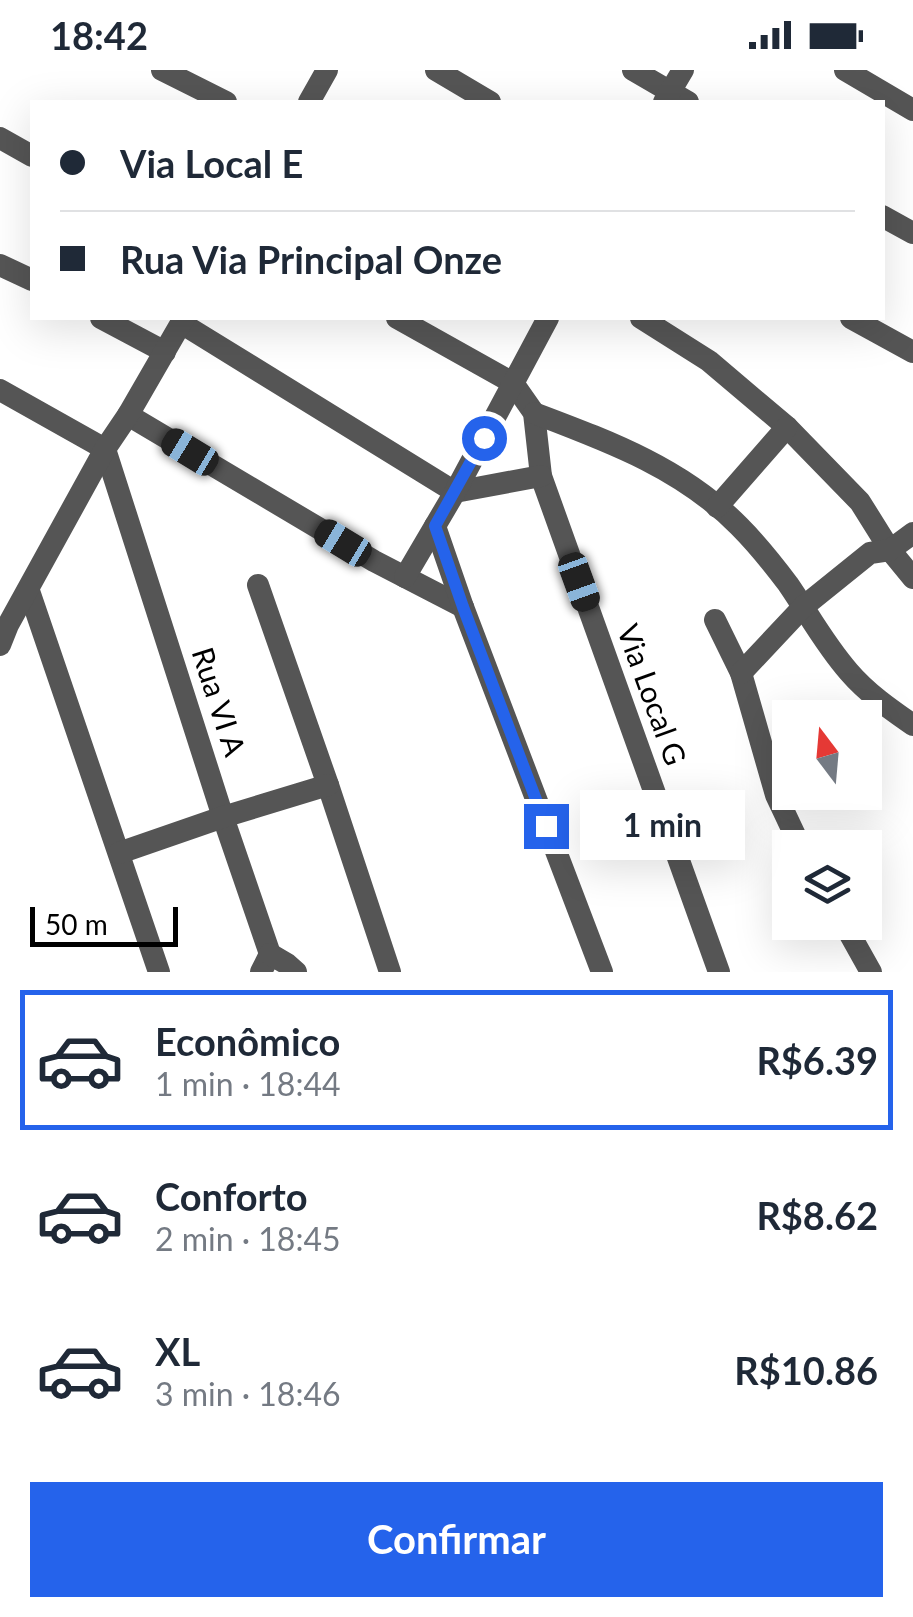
<!DOCTYPE html>
<html lang="pt">
<meta charset="utf-8">
<style>
:root{--surface:#fff;--page:#f6f6f7;--text:#1f2937;--muted:#747a83;--line:#e0e1e3;--accent:#2563eb}
body{margin:0;font-family:Lato,sans-serif;background:var(--page);color:var(--text);height:100vh;display:flex;flex-direction:column;font-size:38px;white-space:nowrap}
*{box-sizing:border-box;margin:0}
p{font-size:32px;color:var(--muted)}
.icon{flex:none;width:55px;height:55px;fill:none;stroke:currentColor;stroke-width:2;stroke-linecap:round;stroke-linejoin:round}
.map{position:relative;height:902px;overflow:hidden}
.details{display:flex;flex-direction:column;background:var(--surface);flex:1}
.details>*{flex:none}
.banner{position:absolute;left:30px;top:30px;width:855px;height:220px;border-radius:0px;box-shadow:0 10px 40px #0002;display:grid;align-content:center;height:220px;padding:0 30px;background:var(--surface)}
.needle{width:65px;rotate:344deg}
.buttons{position:absolute;left:772px;top:630px;display:grid;gap:20px}
.buttons a{display:grid;place-items:center;width:110px;height:110px;border-radius:0px;background:var(--surface);box-shadow:0 10px 40px #0002;font-size:50px}
.scale{position:absolute;left:30px;bottom:25px;width:148px;box-sizing:border-box;padding-left:10px;border:5px solid #000;border-top:0;font-size:28px;line-height:35px;white-space:nowrap;color:#000;-webkit-text-stroke:8px #fff;paint-order:stroke}
.end{position:absolute;width:45px;height:45px;margin:-22px;border:12px solid #2563eb;background:#fff;box-shadow:0 0 0 5px #fff}
.from{border-radius:50%}
.bubble{position:absolute;height:70px;border-radius:0px;background:var(--surface);box-shadow:0 10px 40px #0002;font-size:32px;font-weight:700;line-height:70px;text-align:center}
.car{position:absolute;width:30px;height:60px;margin:-30px -15px;border-radius:12px;box-shadow:0 0 8px 2px #0007;background:linear-gradient(#222 24%,#8ab4d8 0 40%,#222 0 76%,#8ab4d8 0 86%,#222 0)}
.banner b{display:flex;align-items:center;gap:35px;height:95px;font-size:38px}
.banner b+b{border-top:2px solid var(--line)}
.banner i{width:25px;height:25px;background:var(--text)}
ul{padding:18px 0 0;list-style:none}
li{display:flex;align-items:center;gap:30px;height:140px;margin:0 20px 15px;padding:0 10px;border:5px solid transparent;border-radius:0px}
li div{flex:1}
li b{display:block;font-size:38px}
li em{font-style:normal;font-weight:700}
li.current{border-color:var(--accent)}
li>.icon{width:90px;height:90px;stroke-width:1.5}
.action{display:flex;gap:20px;margin-top:auto;padding:20px 30px}
.action a{flex:1;height:115px;border-radius:0px;background:var(--accent);color:#fff;font-size:40px;font-weight:700;line-height:115px;text-align:center}
.status{display:flex;justify-content:space-between;align-items:center;height:70px;padding:0 50px;background:var(--surface);direction:ltr}
.status svg{height:28px;fill:currentColor}
.map>svg:first-child{display:block}
</style>
<div class="status"><b>18:42</b><svg viewBox="0 0 49 12"><path d="M0 12V9h3v3zM5 12V6h3v6zM10 12V3h3v9zM15 12V0h3v12zM26 1h20v11H26zM47 4h2v5h-2z"/></svg></div>
<div class="map">
<svg width="913" height="902" viewBox="0 0 913 902">
<rect width="100%" height="100%" fill="#fff"/>
<g fill="none" stroke-linecap="round" stroke-linejoin="round">
<g stroke="#555" stroke-width="22">
<path d="M162 0 226 32"/>
<path d="M436 0 490 32"/>
<path d="M633 0 688 32"/>
<path d="M845 0 913 40"/>
<path d="M309 32 327 0"/>
<path d="M664 32 683 0"/>
<path d="M0 68 32 86"/>
<path d="M882 146 913 163"/>
<path d="M0 195 32 210"/>
<path d="M101 248 165 282"/>
<path d="M397 248 513 313 534 343 541 406 719 902"/>
<path d="M641 248 709 291 787 357 860 432 890 480 913 508"/>
<path d="M851 248 913 282"/>
<path d="M181 253 455 422 541 406"/>
<path d="M0 320 105 379 223 747 270 884 261 902"/>
<path d="M534 343C608 371 682 398 739 456 756 473 773 494 788 514 808 543 825 575 849 602 867 623 890 639 913 655"/>
<path d="M128 345 374 491 463 537"/>
<path d="M717 437 787 357"/>
<path d="M435 456 463 537 602 902"/>
<path d="M405 507 455 422 548 248"/>
<path d="M258 515 328 715 390 902"/>
<path d="M29 521 159 902"/>
<path d="M715 550 741 603 776 725 801 778"/>
<path d="M0 575 8 555 105 379 128 345 184 248"/>
<path d="M741 603 803 537 870 483 890 480 913 463"/>
<path d="M119 783 223 747 328 715"/>
<path d="M843 852 871 902"/>
<path d="M270 884 287 894 296 902"/>
</g>
</g>
<g fill="none" stroke-linecap="round" stroke-linejoin="round">
<path stroke="#2563eb" stroke-width="12" d="M484 368 435 456 463 537 546 756"/>
</g>
<g text-anchor="middle" stroke-width="8" stroke-linejoin="round" paint-order="stroke">
<g font-size="30" fill="#000" stroke="#fff">
<text transform="translate(651 625) rotate(70)" y="10">Via Local G</text>
<text transform="translate(218 632) rotate(72)" y="10">Rua VI A</text>
</g>
</g>
</svg>
<div class="buttons">
<a><svg class="needle" viewBox="-14 -14 28 28"><path d="M0-13l5 13h-10z" fill="#e53935"/><path d="M0 13l5-13h-10z" fill="#747a83"/></svg></a>
<a><svg class="icon" aria-label="layers" viewBox="0 0 24 24"><path d="M12 4l9 5-9 5-9-5zM3 14l9 5 9-5"/></svg></a>
</div>
<div class="scale">50 m</div>
<i class="end from" style="left:484px;top:368px"></i>
<i class="end" style="left:546px;top:756px"></i>
<div class="bubble" style="left:580px;top:720px;width:165px">1 min</div>
<i class="car" style="left:190px;top:382px;rotate:301deg"></i>
<i class="car" style="left:343px;top:473px;rotate:301deg"></i>
<i class="car" style="left:579px;top:512px;rotate:160deg"></i>
<div class="banner">
<b><i class="from"></i>Via Local E</b>
<b><i></i>Rua Via Principal Onze</b>
</div>
</div>
<section class="details">
<ul>
<li class="current"><svg class="icon" aria-label="car" viewBox="0 0 24 24"><path d="M5 17H2v-5l4-1 3-4h7l3 4 3 1v5h-3M9 17h6M6 11h13"/><circle cx="7" cy="17" r="2"/><circle cx="17" cy="17" r="2"/></svg><div><b>Econômico</b><p>1 min · 18:44</p></div><em>R$6.39</em></li>
<li><svg class="icon" aria-label="car" viewBox="0 0 24 24"><path d="M5 17H2v-5l4-1 3-4h7l3 4 3 1v5h-3M9 17h6M6 11h13"/><circle cx="7" cy="17" r="2"/><circle cx="17" cy="17" r="2"/></svg><div><b>Conforto</b><p>2 min · 18:45</p></div><em>R$8.62</em></li>
<li><svg class="icon" aria-label="car" viewBox="0 0 24 24"><path d="M5 17H2v-5l4-1 3-4h7l3 4 3 1v5h-3M9 17h6M6 11h13"/><circle cx="7" cy="17" r="2"/><circle cx="17" cy="17" r="2"/></svg><div><b>XL</b><p>3 min · 18:46</p></div><em>R$10.86</em></li>
</ul>
<div class="action"><a>Confirmar</a></div>
</section>
